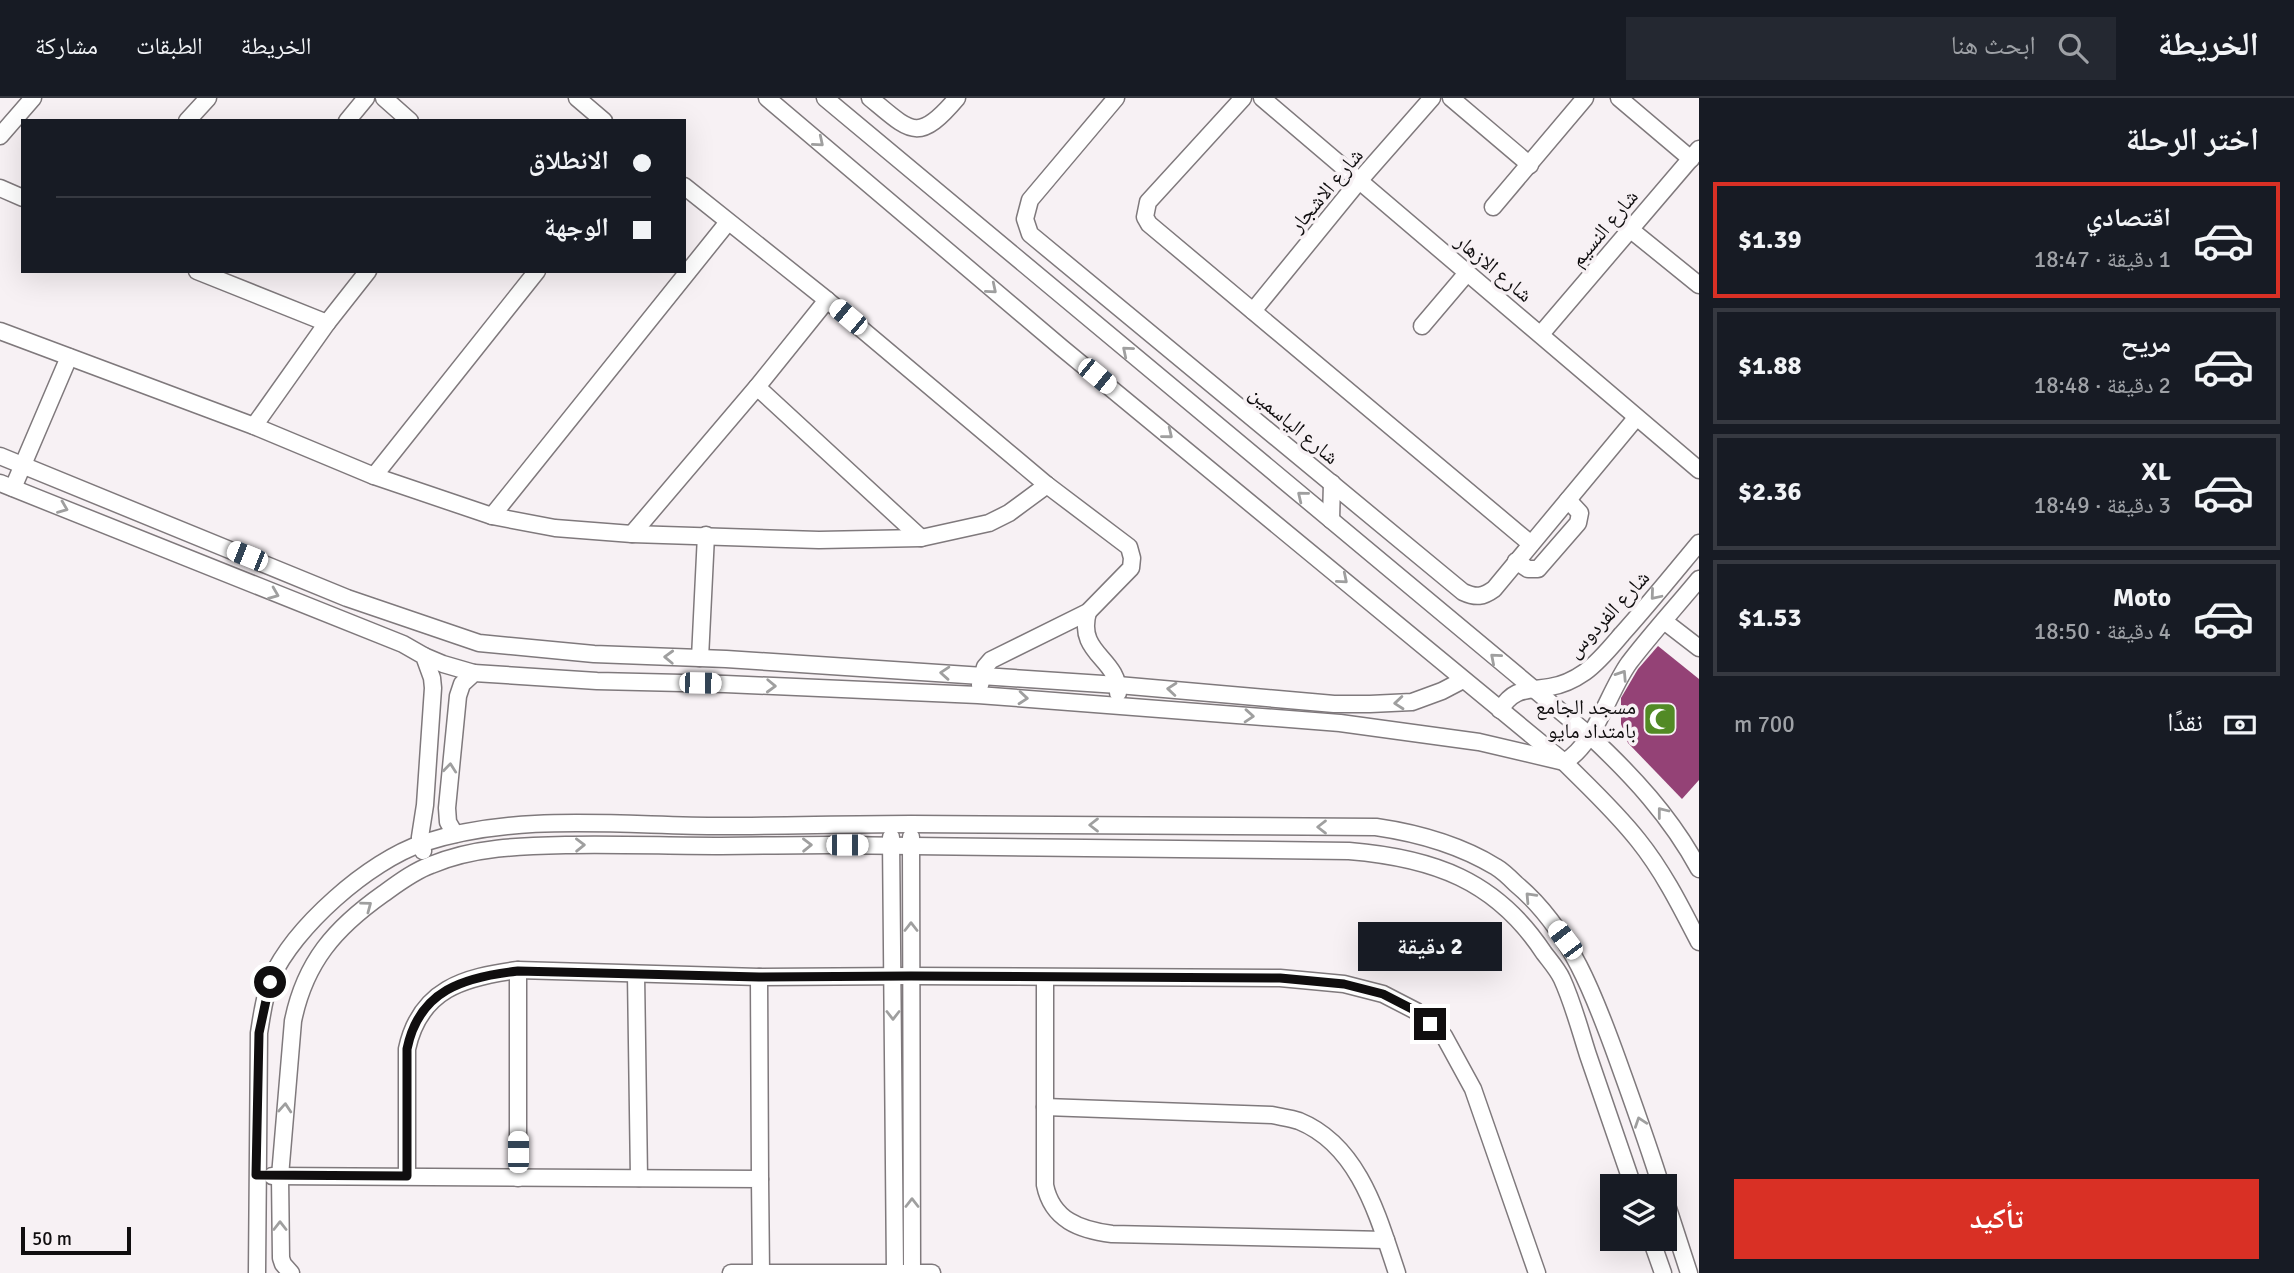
<!DOCTYPE html>
<html lang="ar">
<meta charset="utf-8">
<style>
:root{--surface:#171b24;--page:#242831;--text:#f1f3f6;--muted:#9ea1a6;--line:#363941;--accent:#d93025}
body{margin:0;font-family:Signika,"Noto Naskh Arabic",sans-serif;background:var(--page);color:var(--text);direction:rtl;height:100vh;display:flex;flex-direction:column;font-size:26px;white-space:nowrap}
*{box-sizing:border-box;margin:0}
p{font-size:23px;color:var(--muted)}
.icon{flex:none;width:38px;height:38px;fill:none;stroke:currentColor;stroke-width:2;stroke-linecap:round;stroke-linejoin:round}
.map{position:relative;flex:1;overflow:hidden;direction:ltr}
.details{display:flex;flex-direction:column;background:var(--surface);width:595px}
.details>*{flex:none}
.banner{position:absolute;left:21px;top:21px;width:665px;height:154px;border-radius:0px;box-shadow:0 7px 28px #0002;direction:rtl;display:grid;align-content:center;height:154px;padding:0 35px;background:var(--surface)}
.fabs{position:absolute;left:1600px;top:1076px;display:grid;gap:14px}
.fabs a{display:grid;place-items:center;width:77px;height:77px;border-radius:0px;background:var(--surface);box-shadow:0 7px 28px #0002;font-size:35px}
.scale{position:absolute;left:21px;bottom:18px;width:110px;box-sizing:border-box;padding-left:7px;border:4px solid #100e0f;border-top:0;font-size:19px;line-height:24px;white-space:nowrap;color:#100e0f;-webkit-text-stroke:5px #f7f1f4;paint-order:stroke}
.end{position:absolute;width:32px;height:32px;margin:-16px;border:9px solid #100e0f;background:#fff;box-shadow:0 0 0 4px #fff}
.from{border-radius:50%}
.bubble{position:absolute;height:49px;border-radius:0px;background:var(--surface);box-shadow:0 7px 28px #0002;font-size:23px;font-weight:800;line-height:49px;text-align:center;direction:rtl}
.car{position:absolute;width:21px;height:42px;margin:-21px -10px;border-radius:9px;box-shadow:0 0 5px 2px #0007;background:linear-gradient(#fff 24%,#345 0 40%,#fff 0 76%,#345 0 86%,#fff 0)}
.banner b{display:flex;align-items:center;gap:24px;height:66px;font-size:26px}
.banner b+b{border-top:2px solid var(--line)}
.banner i{width:18px;height:18px;background:var(--text)}
ul{padding:0;list-style:none}
li{display:flex;align-items:center;gap:21px;height:116px;margin:0 14px 10px;padding:0 21px;border:4px solid var(--line);border-radius:0px}
li div{flex:1}
li b{display:block;font-size:26px}
li em{font-style:normal;font-weight:800}
li.on{border-color:var(--accent)}
li>.icon{width:63px;height:63px;stroke-width:1.5}
h2{padding:0 35px;font-size:32px;line-height:84px}
.pay{display:flex;align-items:center;gap:18px;height:77px;padding:0 35px;font-size:26px}
.pay p{margin-inline-start:auto}
.button{display:flex;gap:14px;margin-top:auto;padding:14px 35px}
.button a{flex:1;height:80px;border-radius:0px;background:var(--accent);color:#fff;font-size:28px;font-weight:800;line-height:80px;text-align:center}
header{display:flex;align-items:center;gap:42px;box-sizing:border-box;height:98px;padding:0 35px;background:var(--surface);border-bottom:2px solid var(--line)}
header strong{font-size:33px}
nav{display:flex;gap:38px;margin-inline-start:auto;font-size:24px}
.search{width:490px;height:63px;background:var(--page);display:flex;align-items:center;gap:18px;box-sizing:border-box;padding:0 24px;border-radius:0px;color:var(--muted);font-size:26px}
main{display:flex;flex:1;min-height:0}
.map>svg:first-child{display:block}
</style>
<header>
<strong>الخريطة</strong>
<div class="search"><svg class="icon" aria-label="search" viewBox="0 0 24 24"><circle cx="10" cy="10" r="6"/><path d="M15 15l6 6"/></svg>ابحث هنا</div>
<nav><a>الخريطة</a><a>الطبقات</a><a>مشاركة</a></nav>
</header>
<main>
<section class="details">
<h2>اختر الرحلة</h2>
<ul>
<li class="on"><svg class="icon" aria-label="car" viewBox="0 0 24 24"><path d="M5 17H2v-5l4-1 3-4h7l3 4 3 1v5h-3M9 17h6M6 11h13"/><circle cx="7" cy="17" r="2"/><circle cx="17" cy="17" r="2"/></svg><div><b>اقتصادي</b><p>1 دقيقة · 18:47</p></div><em>$1.39</em></li>
<li><svg class="icon" aria-label="car" viewBox="0 0 24 24"><path d="M5 17H2v-5l4-1 3-4h7l3 4 3 1v5h-3M9 17h6M6 11h13"/><circle cx="7" cy="17" r="2"/><circle cx="17" cy="17" r="2"/></svg><div><b>مريح</b><p>2 دقيقة · 18:48</p></div><em>$1.88</em></li>
<li><svg class="icon" aria-label="car" viewBox="0 0 24 24"><path d="M5 17H2v-5l4-1 3-4h7l3 4 3 1v5h-3M9 17h6M6 11h13"/><circle cx="7" cy="17" r="2"/><circle cx="17" cy="17" r="2"/></svg><div><b>XL</b><p>3 دقيقة · 18:49</p></div><em>$2.36</em></li>
<li><svg class="icon" aria-label="car" viewBox="0 0 24 24"><path d="M5 17H2v-5l4-1 3-4h7l3 4 3 1v5h-3M9 17h6M6 11h13"/><circle cx="7" cy="17" r="2"/><circle cx="17" cy="17" r="2"/></svg><div><b>Moto</b><p>4 دقيقة · 18:50</p></div><em>$1.53</em></li>
</ul>
<div class="pay"><svg class="icon" aria-label="cash" viewBox="0 0 24 24"><path d="M3 7h18v10H3z"/><circle cx="12" cy="12" r="2"/></svg>نقدًا<p>700 m</p></div>
<div class="button"><a>تأكيد</a></div>
</section>
<div class="map">
<svg width="1699" height="1175" viewBox="0 0 1699 1175">
<rect width="100%" height="100%" fill="#f7f1f4"/>
<path fill="#944276" d="M1658 548 1699 581V682L1682 701 1628 645 1621 626V600L1638 571Z"/>
<g fill="none" stroke-linecap="round" stroke-linejoin="round">
<defs>
<g id="minor">
<path d="M384 0 410 23"/>
<path d="M577 0 604 23"/>
<path d="M767 0 1062 250 1564 664C1589 689 1616 714 1638 742 1663 773 1681 809 1699 844"/>
<path d="M825 0 1589 637C1632 677 1671 719 1699 771"/>
<path d="M870 0C911 34 918 46 957 0"/>
<path d="M1116 0 1030 102 1025 121 1030 136 1463 494C1476 500 1483 499 1494 491L1636 320"/>
<path d="M1243 0 1148 104 1145 119 1149 126 1531 446"/>
<path d="M1262 0 1699 372"/>
<path d="M1451 0 1530 67"/>
<path d="M1619 0 1691 61"/>
<path d="M187 23 208 0"/>
<path d="M347 23 366 0"/>
<path d="M0 38 33 0"/>
<path d="M684 88 827 202 1047 387 1129 449 1132 460 1131 470 1088 514 991 562 985 569 980 587"/>
<path d="M0 90 23 100"/>
<path d="M1493 109 1585 0"/>
<path d="M1631 132 1699 187"/>
<path d="M197 173 327 225 254 328"/>
<path d="M1253 213 1359 83 1432 0"/>
<path d="M327 225 368 173"/>
<path d="M1422 228 1467 175"/>
<path d="M0 233 254 328 374 378 492 418 555 430 632 436 819 442 921 440 989 425 1009 415 1047 387"/>
<path d="M1541 236 1699 51"/>
<path d="M757 289 827 202"/>
<path d="M0 358 347 500 479 545 594 556 726 561 1118 587 1334 606H1370L1412 604 1442 593 1463 582"/>
<path d="M374 378 537 173"/>
<path d="M0 385 403 546 424 558 432 580 433 590 425 707 420 739V746L423 753"/>
<path d="M13 390 69 259"/>
<path d="M492 418 728 124"/>
<path d="M1331 422 1332 385"/>
<path d="M632 436 757 289 921 440"/>
<path d="M1516 463 1528 471H1538L1578 425 1580 415 1568 402"/>
<path d="M1088 514C1076 556 1119 560 1118 595"/>
<path d="M1664 523 1699 550"/>
<path d="M424 558 443 566 474 575"/>
<path d="M700 560 706 437"/>
<path d="M1500 612C1514 589 1527 593 1550 589 1563 587 1575 581 1585 574 1599 564 1611 549 1622 536 1649 506 1674 475 1699 445"/>
<path d="M455 736 448 724 447 710 458 598 462 586 474 575 597 583 725 586 978 597 1340 625 1479 644 1564 664C1595 647 1608 594 1629 565 1651 536 1676 509 1699 481"/>
<path d="M891 739 895 1174"/>
<path d="M911 739 912 1174"/>
<path d="M636 876 639 1080"/>
<path d="M759 879 760 1081"/>
<path d="M1045 880V1087C1052 1122 1080 1132 1112 1136L1386 1142"/>
<path d="M1045 1009 1272 1017C1281 1019 1291 1020 1299 1023 1360 1048 1378 1119 1397 1175"/>
<path d="M272 1078 760 1081 761 1175"/>
<path d="M407 1078V951C420 891 464 879 518 872L759 879 911 878 1280 880 1344 886 1383 896 1416 913 1444 938 1473 991 1537 1175"/>
<path d="M518 1080V872"/>
<path d="M1664 1098 1689 1175"/>
<path d="M1651 1141 1663 1175"/>
<path d="M257 1175 259 935C262 917 264 898 271 881 294 829 369 763 423 745 518 714 623 728 721 728 784 728 847 726 911 726 1066 727 1221 728 1376 729 1417 735 1460 747 1496 769 1503 773 1510 780 1516 786 1570 831 1595 899 1618 963 1633 1005 1648 1046 1661 1088"/>
<path d="M291 1175 283 1166 281 1160 280 1078 293 923C305 864 335 830 383 796 397 786 414 773 431 767 474 749 521 748 566 747 618 746 669 748 721 748 757 748 793 747 829 747 1003 748 1176 751 1349 753 1433 760 1496 782 1544 855 1550 863 1558 872 1562 881 1573 905 1580 932 1588 957 1603 1001 1618 1045 1633 1088"/>
<path d="M731 1175H932"/>
</g>
</defs>
<use href="#minor" stroke="#7f797c" stroke-width="19"/>
<use href="#minor" stroke="#fff" stroke-width="16"/>
</g>
<defs><path id="oneway-chevron" d="M-2-3.5L2.5 0L-2 3.5" fill="none" stroke-width="1.6" stroke-linecap="round" stroke-linejoin="round" transform="scale(1.75)"/></defs>
<g stroke="#9f9f9f">
<use href="#oneway-chevron" transform="translate(819 44) rotate(40)"/>
<use href="#oneway-chevron" transform="translate(992 191) rotate(40)"/>
<use href="#oneway-chevron" transform="translate(1127 253) rotate(-140)"/>
<use href="#oneway-chevron" transform="translate(1168 336) rotate(39)"/>
<use href="#oneway-chevron" transform="translate(1302 398) rotate(-141)"/>
<use href="#oneway-chevron" transform="translate(63 410) rotate(22)"/>
<use href="#oneway-chevron" transform="translate(1343 481) rotate(40)"/>
<use href="#oneway-chevron" transform="translate(274 496) rotate(22)"/>
<use href="#oneway-chevron" transform="translate(1655 497) rotate(130)"/>
<use href="#oneway-chevron" transform="translate(669 559) rotate(-178)"/>
<use href="#oneway-chevron" transform="translate(1495 560) rotate(-139)"/>
<use href="#oneway-chevron" transform="translate(945 575) rotate(-176)"/>
<use href="#oneway-chevron" transform="translate(1622 577) rotate(-57)"/>
<use href="#oneway-chevron" transform="translate(771 588) rotate(2)"/>
<use href="#oneway-chevron" transform="translate(1172 591) rotate(-175)"/>
<use href="#oneway-chevron" transform="translate(1023 600) rotate(5)"/>
<use href="#oneway-chevron" transform="translate(1399 605) rotate(175)"/>
<use href="#oneway-chevron" transform="translate(1249 618) rotate(4)"/>
<use href="#oneway-chevron" transform="translate(450 670) rotate(-84)"/>
<use href="#oneway-chevron" transform="translate(1662 714) rotate(-128)"/>
<use href="#oneway-chevron" transform="translate(1094 727) rotate(-180)"/>
<use href="#oneway-chevron" transform="translate(1322 729) rotate(-180)"/>
<use href="#oneway-chevron" transform="translate(580 747) rotate(-1)"/>
<use href="#oneway-chevron" transform="translate(807 747) rotate(-1)"/>
<use href="#oneway-chevron" transform="translate(1530 799) rotate(-133)"/>
<use href="#oneway-chevron" transform="translate(367 808) rotate(-37)"/>
<use href="#oneway-chevron" transform="translate(911 829) rotate(-90)"/>
<use href="#oneway-chevron" transform="translate(893 917) rotate(90)"/>
<use href="#oneway-chevron" transform="translate(285 1010) rotate(-86)"/>
<use href="#oneway-chevron" transform="translate(1640 1024) rotate(-109)"/>
<use href="#oneway-chevron" transform="translate(912 1105) rotate(-90)"/>
<use href="#oneway-chevron" transform="translate(280 1128) rotate(-90)"/>
</g>
<g fill="none" stroke-linecap="round" stroke-linejoin="round">
<path stroke="#100e0f" stroke-width="9" d="M270 884 259 935 256 1077 407 1078V951C419 892 464 879 518 873L759 879 911 878 1280 880 1344 886 1383 896 1416 913 1430 926"/>
</g>
<defs>
<symbol id="mosque-square" viewBox="-11 -11 22 22"><rect x="-9" y="-9" width="18" height="18" rx="4" fill="#528a25" stroke="#f7f1f4"/><path d="M3.5-4.9A6 6 0 1 0 3.5 4.9A5 5 0 1 1 3.5-4.9Z" fill="#fff"/></symbol>
</defs>
<g fill-rule="evenodd">
<use href="#mosque-square" x="1641" y="602" width="38" height="38"/>
</g>
<g text-anchor="middle" stroke-width="7" stroke-linejoin="round" paint-order="stroke">
<g font-size="21" fill="#100e0f" stroke="#f7f1f4">
<text transform="translate(1326 92) rotate(-50)" y="7">شارع الاشجار</text>
<text transform="translate(1604 130) rotate(-50)" y="7">شارع النسيم</text>
<text transform="translate(1494 170) rotate(40)" y="7">شارع الازهار</text>
<text transform="translate(1294 327) rotate(40)" y="7">شارع الياسمين</text>
<text transform="translate(1608 516) rotate(-47)" y="7">شارع الفردوس</text>
</g>
<g font-size="21" fill="#100e0f" stroke="#f7f1f4" text-anchor="end">
<text x="1636" y="616">مسجد الجامع<tspan x="1636" dy="24">بامتداد مايو</tspan></text>
</g>
</g>
</svg>
<div class="fabs">
<a><svg class="icon" aria-label="layers" viewBox="0 0 24 24"><path d="M12 4l9 5-9 5-9-5zM3 14l9 5 9-5"/></svg></a>
</div>
<div class="scale">50 m</div>
<i class="end from" style="left:270px;top:884px"></i>
<i class="end" style="left:1430px;top:926px"></i>
<div class="bubble" style="left:1358px;top:824px;width:144px">2 دقيقة</div>
<i class="car" style="left:848px;top:219px;rotate:310deg"></i>
<i class="car" style="left:1097px;top:278px;rotate:129deg"></i>
<i class="car" style="left:247px;top:458px;rotate:292deg"></i>
<i class="car" style="left:700px;top:585px;rotate:91deg"></i>
<i class="car" style="left:847px;top:747px;rotate:90deg"></i>
<i class="car" style="left:1565px;top:842px;rotate:323deg"></i>
<i class="car" style="left:518px;top:1054px;rotate:0deg"></i>
<div class="banner">
<b><i class="from"></i>الانطلاق</b>
<b><i></i>الوجهة</b>
</div>
</div>
</main>
